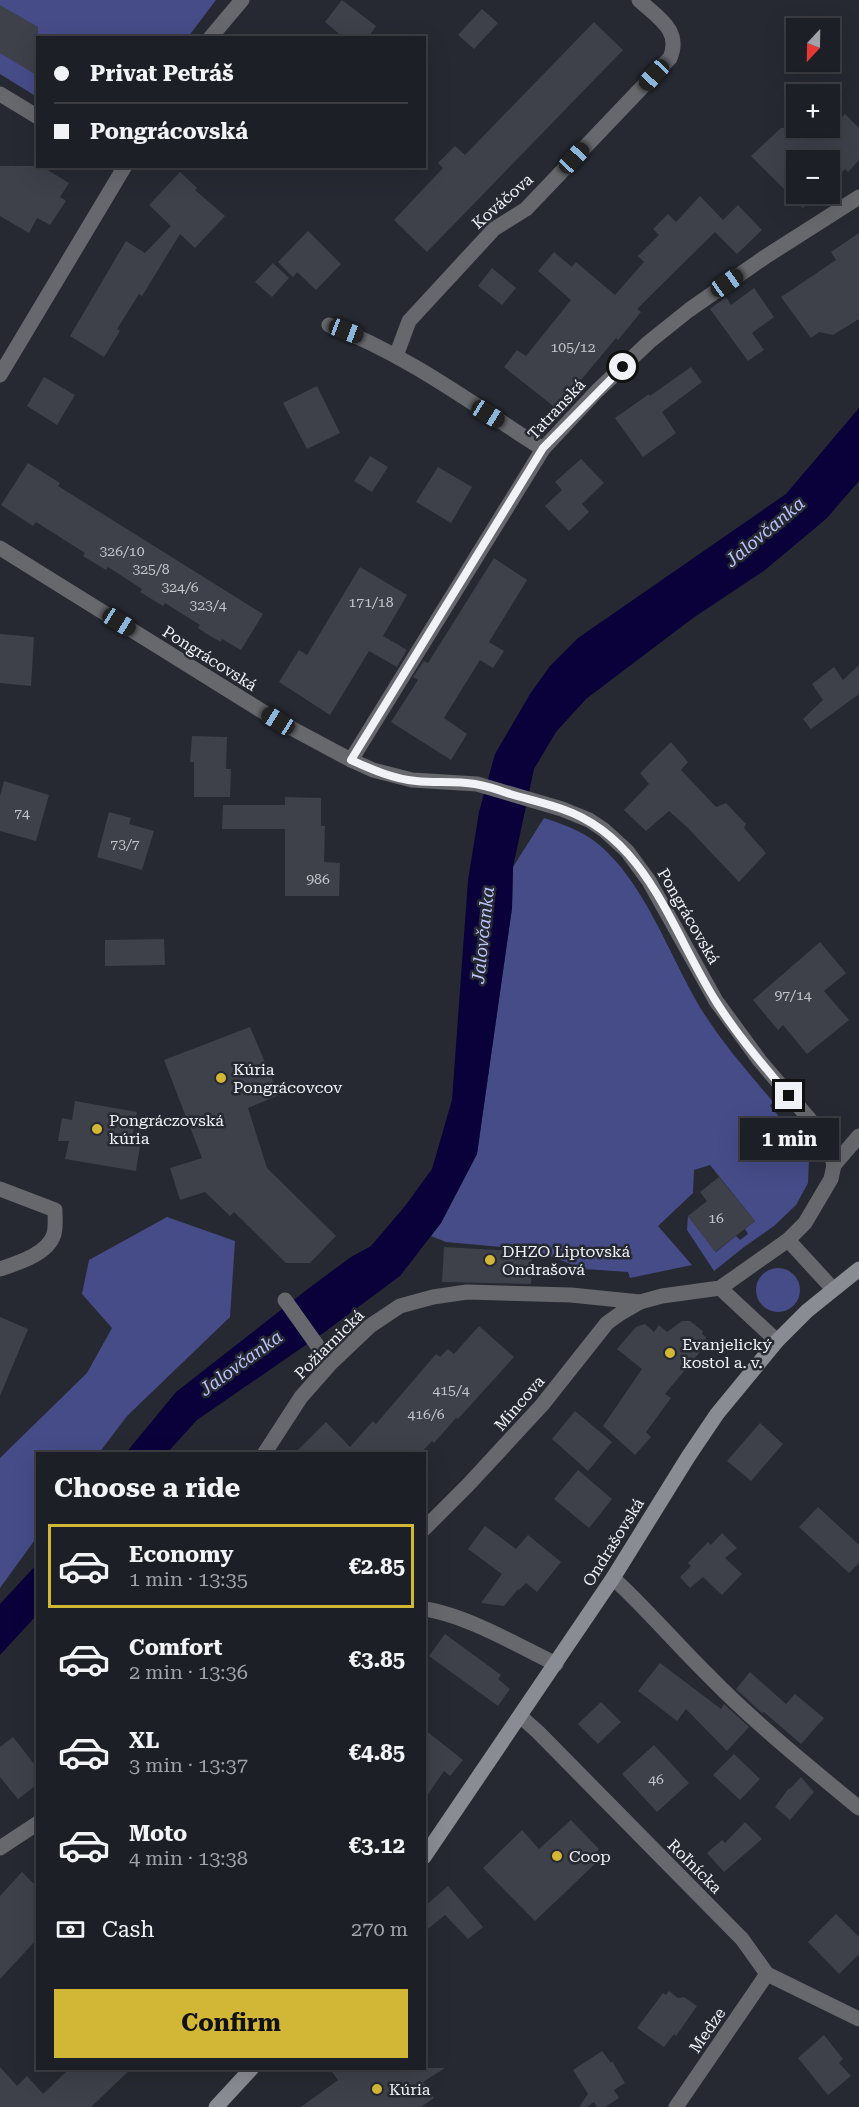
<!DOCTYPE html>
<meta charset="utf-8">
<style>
:root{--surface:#1d1f26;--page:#2a2c32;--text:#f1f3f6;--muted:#a0a2a7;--line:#3b3d43;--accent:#d2b635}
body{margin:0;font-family:"Roboto Serif",serif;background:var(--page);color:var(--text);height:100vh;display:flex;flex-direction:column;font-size:22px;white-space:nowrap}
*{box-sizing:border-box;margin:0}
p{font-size:20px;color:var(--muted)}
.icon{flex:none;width:33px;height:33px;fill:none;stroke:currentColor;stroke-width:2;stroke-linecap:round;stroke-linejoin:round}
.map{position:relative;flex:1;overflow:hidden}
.panel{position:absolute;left:36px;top:1452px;width:390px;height:618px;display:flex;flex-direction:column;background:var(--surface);border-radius:0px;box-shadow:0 6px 24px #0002,0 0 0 2px var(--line)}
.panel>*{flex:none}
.banner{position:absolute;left:36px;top:36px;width:390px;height:132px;border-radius:0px;box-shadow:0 6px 24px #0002,0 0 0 2px var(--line);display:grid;align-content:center;height:132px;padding:0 18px;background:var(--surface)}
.needle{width:39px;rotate:202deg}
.tools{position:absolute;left:786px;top:18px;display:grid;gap:12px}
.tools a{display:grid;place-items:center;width:54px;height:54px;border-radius:0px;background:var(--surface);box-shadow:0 6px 24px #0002,0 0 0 2px var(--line);font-size:30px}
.end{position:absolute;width:27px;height:27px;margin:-14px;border:8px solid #f0f2f8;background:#111;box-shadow:0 0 0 3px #111}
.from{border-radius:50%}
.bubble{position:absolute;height:42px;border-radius:0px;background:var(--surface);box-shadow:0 6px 24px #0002,0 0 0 2px var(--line);font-size:20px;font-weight:700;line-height:42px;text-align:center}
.car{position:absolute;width:18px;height:36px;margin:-18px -9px;border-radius:8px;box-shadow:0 0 4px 2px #0007;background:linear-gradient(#222 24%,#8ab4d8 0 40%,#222 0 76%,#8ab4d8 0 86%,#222 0)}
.banner b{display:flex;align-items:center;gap:21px;height:57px;font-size:22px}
.banner b+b{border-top:2px solid var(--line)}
.banner i{width:15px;height:15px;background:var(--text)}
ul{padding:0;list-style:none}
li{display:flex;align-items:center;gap:18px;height:84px;margin:0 12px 9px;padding:0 6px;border:3px solid transparent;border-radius:0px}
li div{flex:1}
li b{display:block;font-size:22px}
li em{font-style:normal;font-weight:700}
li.active{border-color:var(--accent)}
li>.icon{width:54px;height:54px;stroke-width:1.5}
h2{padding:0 18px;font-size:27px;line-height:72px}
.pay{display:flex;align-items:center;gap:15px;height:66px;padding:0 18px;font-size:22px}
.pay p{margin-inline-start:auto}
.cta{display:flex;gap:12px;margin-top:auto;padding:12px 18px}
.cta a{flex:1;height:69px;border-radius:0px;background:var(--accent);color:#111;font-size:24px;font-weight:700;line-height:69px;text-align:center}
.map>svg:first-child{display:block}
</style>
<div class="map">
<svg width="859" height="2107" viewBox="0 0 859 2107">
<rect width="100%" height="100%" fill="#272932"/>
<g fill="#454c88">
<path d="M0 0H216L188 37 38 38 37 97 0 74Z"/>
<path d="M544 818C560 823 576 829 590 838 643 874 670 959 703 1012 723 1044 749 1073 773 1102L770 1106 788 1127 809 1159 808 1183 796 1205 774 1226 744 1247 714 1271 687 1230 688 1216 716 1252 736 1236 740 1240 748 1234 745 1229 755 1221 710 1165 694 1170 693 1193 658 1226 692 1265 630 1278 628 1272 584 1269 534 1250 446 1242 431 1236 441 1223 477 1154 512 908 513 867Z"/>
<path d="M167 1217 235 1241 230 1317 127 1416 99 1453 38 1454 37 1537 0 1588V1458L87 1373 112 1328 82 1294 89 1260Z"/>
<circle cx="778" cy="1290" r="22"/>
</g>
<g fill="#0a013b">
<path d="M859 408V481L826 519 765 570 693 618 586 699 556 732 534 769 513 867 512 908 477 1154 441 1223 400 1276 326 1331 197 1420 167 1453 125 1454 176 1392 309 1288 351 1257 371 1246 405 1206 432 1169 452 1100 468 880 479 812 495 754 530 694 550 666 578 638 786 494Z"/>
<path d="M37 1564V1615L0 1655V1604Z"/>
</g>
<g fill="#3e404a">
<path d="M342 0 376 26 368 38H344L325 22Z"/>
<path d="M0 5 38 27V76L0 53Z"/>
<path d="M482 9 498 23 474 49 458 35Z"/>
<path d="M594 22 623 50 427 252 394 220 443 168 438 163 455 146 465 155Z"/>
<path d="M845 114 859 128V160L848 172 845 169 830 184V160H796V194H819L803 208 751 156 781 128H831Z"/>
<path d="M0 166H41L69 183 60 197 66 201 50 225 37 218 29 233 0 216Z"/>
<path d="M180 172 197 188 195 190 225 216 195 248 180 234 142 296 139 294 117 329 120 331 104 357 70 336 126 241 145 253 171 226 149 205Z"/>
<path d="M700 196 723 220 738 205 762 230 737 254 715 232 637 309 641 312 618 340 616 338 557 409 504 367 517 350 526 356 571 300 538 271 554 252 572 267 576 262 615 295 644 262 638 256 659 235 653 229 668 214 676 222Z"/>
<path d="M308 231 341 264 316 290 297 272 293 277 278 262Z"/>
<path d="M859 233V319L833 335 819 332 811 338 781 297 836 260 831 252Z"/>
<path d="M273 263 289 278 272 297 255 282Z"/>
<path d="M492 268 516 288 502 305 478 286Z"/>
<path d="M754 288 774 317 752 333 764 350 748 361 710 309 726 297 731 305Z"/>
<path d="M691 367 702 382 662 412 676 433 643 457 615 418 649 394 650 396Z"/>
<path d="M44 377 75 395 57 425 27 406Z"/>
<path d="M317 386 340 433 307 449 283 403Z"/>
<path d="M370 456 388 467 372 492 354 481Z"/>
<path d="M581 459 604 483 582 504 589 512 569 531 545 506 562 490 555 482Z"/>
<path d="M28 463 60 483 58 486 263 614 241 650 222 639 221 642 210 636 198 628 200 625 165 603 163 606 140 592 142 589 108 567 106 570 83 556 85 553 36 522 33 526 1 505Z"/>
<path d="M438 467 472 487 451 523 416 502Z"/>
<path d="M494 558 527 580 489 642 504 651 493 668 480 660 444 718 467 734 451 760 391 722 418 680 413 677 424 661 428 663Z"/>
<path d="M360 567 407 595 383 636 407 650 397 667 369 651 330 715 279 682 299 650 307 655Z"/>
<path d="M0 634 34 637 31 686 0 683Z"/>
<path d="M859 665V694L811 729 803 719 823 700 812 684 834 667 843 680Z"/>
<path d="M192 736 227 737 226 769H231L230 797H194V762H190Z"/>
<path d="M671 742 688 762 681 770 716 807 726 803 746 824 744 828 766 853 739 882 687 827 669 811 646 831 624 810 649 784 640 773Z"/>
<path d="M4 781 49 795 36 841 0 831V796Z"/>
<path d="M285 797 321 798V826H325L324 862 340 863 339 896H285V829H222L223 805H285Z"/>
<path d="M109 812 131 818 129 824 154 831 142 870 97 857Z"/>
<path d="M164 939 165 965 105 966V940Z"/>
<path d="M820 942 846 973 824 991 849 1020 807 1054 783 1025 778 1030 753 1000Z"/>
<path d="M250 1027 279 1095 248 1108 267 1168 336 1236 310 1263H286L234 1212 230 1216 205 1192 180 1200 170 1168 202 1158 164 1060Z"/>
<path d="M75 1101 137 1112 132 1138 141 1140 136 1171 65 1159 69 1141H58L62 1118 72 1120Z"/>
<path d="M719 1177 755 1221 715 1252 688 1216 707 1201 700 1192Z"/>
<path d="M444 1247 532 1252 531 1284 442 1282Z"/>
<path d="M0 1317 28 1329 0 1396Z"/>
<path d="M682 1321H690L703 1331 702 1334 706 1337 704 1347 665 1394 671 1398 646 1432 651 1437 635 1455 603 1426 642 1369 617 1349 636 1327 645 1324 654 1332 659 1325 667 1332Z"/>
<path d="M479 1326 514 1357 458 1419 456 1418 434 1443 432 1441 420 1454H294L326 1422 350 1447 373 1421 376 1424 436 1354 440 1357 448 1349 454 1354Z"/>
<path d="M575 1411 612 1442 588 1471 552 1439Z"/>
<path d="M760 1423 783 1444 751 1481 727 1461Z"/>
<path d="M578 1470 612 1499 589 1528 554 1499Z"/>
<path d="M818 1507 859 1545V1563L849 1573 799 1527Z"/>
<path d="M485 1526 516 1549 528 1535 561 1562 537 1592 526 1583 519 1590 518 1589 504 1606 481 1603 502 1574 468 1549Z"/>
<path d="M722 1533 737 1548 725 1558 742 1574 722 1595 703 1577 690 1588 680 1577 691 1566 688 1563 708 1542 711 1545Z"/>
<path d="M445 1634 501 1675 498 1679 510 1689 498 1706 429 1656Z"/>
<path d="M660 1663 721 1709 724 1704 749 1727 727 1751 686 1709 677 1721 638 1691Z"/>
<path d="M750 1672 786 1704 795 1694 824 1718 801 1744 764 1712 762 1713 736 1689Z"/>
<path d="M601 1702 621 1722 598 1744 578 1724Z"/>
<path d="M424 1729 463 1760 450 1776 444 1771 424 1800Z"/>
<path d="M13 1737 38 1769V1784L18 1799 0 1777V1747Z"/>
<path d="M654 1745 689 1783 657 1812 622 1774Z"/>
<path d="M734 1754 760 1779 740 1800 713 1775Z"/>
<path d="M801 1777 814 1792 790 1820 775 1807 789 1788 790 1789Z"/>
<path d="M571 1820 599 1849 593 1856 598 1861 535 1921 483 1868 522 1830 539 1849Z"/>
<path d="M745 1822 762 1839 724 1872 707 1853 722 1840 725 1843Z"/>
<path d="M22 1872 38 1888V1938L0 1979V1896Z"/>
<path d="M448 1886 483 1927 468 1939 445 1915 424 1932V1907Z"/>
<path d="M836 1914 859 1937V1954L839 1974 808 1942Z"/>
<path d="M669 1991 678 1998 684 1997 697 2006 676 2036 674 2034 664 2047 637 2028 663 1993 666 1995Z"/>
<path d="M824 2035 843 2059 839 2063 851 2076 828 2095 798 2058Z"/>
<path d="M602 2051 611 2063 612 2061 625 2083 614 2090 619 2098 605 2107H597L594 2102 587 2107H579L588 2094 573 2070Z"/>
<path d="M0 2067 17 2086 27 2076 43 2094 70 2068H132L91 2107H0Z"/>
<path d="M329 2068H445L423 2082 434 2098 421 2107H301L338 2080Z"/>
</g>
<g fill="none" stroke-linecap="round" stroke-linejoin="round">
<g stroke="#67686d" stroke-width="15">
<path d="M210 38 242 0"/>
<path d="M0 94 38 117"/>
<path d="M329 325C406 354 474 405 543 449"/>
<path d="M396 356 409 321 494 229 526 209 670 58C682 30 657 17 639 0"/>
<path d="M0 375 125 166"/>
<path d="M0 548 278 721 351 760 373 770 412 780 477 784 562 809 589 820 604 830 627 851 649 881 716 1001 760 1061 818 1129 829 1147 834 1165"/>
<path d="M351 760 543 449 597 391 649 342 689 310 765 257 859 197"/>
<path d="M0 1189 55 1210C55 1218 56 1226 54 1234 48 1254 18 1263 0 1269"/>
<path d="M788 1240 833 1289"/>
<path d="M720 1288 777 1341"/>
<path d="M285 1300 317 1345"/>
<path d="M264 1454 301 1397 331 1363 370 1326 400 1306 433 1297 467 1292 571 1295 640 1302 662 1296 720 1288 788 1240 805 1223 831 1179 834 1165 859 1136"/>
<path d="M424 1529 468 1485 542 1405 607 1323 621 1313 640 1302"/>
<path d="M613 1578C647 1609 677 1645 710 1677 756 1724 808 1766 859 1808"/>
<path d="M424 1609C464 1614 519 1646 556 1664"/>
<path d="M520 1716 538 1732 742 1939 767 1974 859 2019"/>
<path d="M0 1848 38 1823"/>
<path d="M676 2107 767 1974"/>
</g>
<g stroke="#8a8c93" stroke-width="15">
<path d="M424 1857 613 1578 688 1457 717 1414 777 1341 807 1311 859 1269"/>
<path d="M216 2107 252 2068"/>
</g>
</g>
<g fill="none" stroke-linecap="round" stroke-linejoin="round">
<path stroke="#f0f2f8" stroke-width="8" d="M623 367 543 448 351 760C371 769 393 779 416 781 435 783 455 781 475 784 487 786 499 790 510 794 527 799 545 803 562 809 648 838 672 933 717 1003 738 1036 764 1066 789 1096"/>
</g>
<g fill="#d2b635" stroke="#272932" stroke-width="2">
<circle cx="221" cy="1078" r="6"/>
<circle cx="97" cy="1129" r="6"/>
<circle cx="490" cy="1260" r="6"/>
<circle cx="670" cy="1353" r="6"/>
<circle cx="557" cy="1856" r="6"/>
<circle cx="377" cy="2089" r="6"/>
</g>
<g text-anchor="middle" stroke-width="5" stroke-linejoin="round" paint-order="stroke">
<g font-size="14" fill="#c4c6cc">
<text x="573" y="352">105/12</text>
<text x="122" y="556">326/10</text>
<text x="151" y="574">325/8</text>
<text x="180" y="592">324/6</text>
<text x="371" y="607">171/18</text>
<text x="208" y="610">323/4</text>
<text x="22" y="818">74</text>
<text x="125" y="849">73/7</text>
<text x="318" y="884">986</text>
<text x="793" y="1000">97/14</text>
<text x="716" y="1223">16</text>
<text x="451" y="1395">415/4</text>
<text x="426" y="1419">416/6</text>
<text x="656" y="1784">46</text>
</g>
<g font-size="16" fill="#f0f2f8" stroke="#272932">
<text transform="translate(502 201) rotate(-41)" y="6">Kováčova</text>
<text transform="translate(556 409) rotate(-47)" y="6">Tatranská</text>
<text transform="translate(210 658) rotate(32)" y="6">Pongrácovská</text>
<text transform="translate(689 916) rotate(60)" y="6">Pongrácovská</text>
<text transform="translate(329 1344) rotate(-45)" y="6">Požiarnická</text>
<text transform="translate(519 1403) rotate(-49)" y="6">Mincova</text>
<text transform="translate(613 1542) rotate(-58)" y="6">Ondrašovská</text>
<text transform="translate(695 1866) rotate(45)" y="6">Roľnícka</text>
<text transform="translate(707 2030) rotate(-56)" y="6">Medze</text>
</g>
<g font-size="16" fill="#f0f2f8" stroke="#272932" text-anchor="start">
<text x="233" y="1075">Kúria<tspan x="233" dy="18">Pongrácovcov</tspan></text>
<text x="109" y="1126">Pongráczovská<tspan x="109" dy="18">kúria</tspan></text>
<text x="502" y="1257">DHZO Liptovská<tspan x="502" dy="18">Ondrašová</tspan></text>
<text x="682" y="1350">Evanjelický<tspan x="682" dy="18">kostol a. v.</tspan></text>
<text x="569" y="1862">Coop</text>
<text x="389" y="2095">Kúria</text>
</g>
<g font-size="18" font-style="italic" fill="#b9c3fc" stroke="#272932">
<text transform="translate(765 532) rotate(-40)" y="6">Jalovčanka</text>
<text transform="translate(483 935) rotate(-84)" y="6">Jalovčanka</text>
<text transform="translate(241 1363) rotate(-36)" y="6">Jalovčanka</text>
</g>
</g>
</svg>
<div class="tools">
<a><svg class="needle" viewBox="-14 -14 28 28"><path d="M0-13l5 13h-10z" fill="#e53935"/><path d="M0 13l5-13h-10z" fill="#a0a2a7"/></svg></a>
<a>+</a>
<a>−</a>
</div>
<i class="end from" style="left:623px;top:367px"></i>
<i class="end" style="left:789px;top:1096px"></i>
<div class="bubble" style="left:740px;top:1118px;width:99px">1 min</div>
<i class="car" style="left:654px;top:75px;rotate:223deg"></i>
<i class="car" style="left:574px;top:158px;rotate:43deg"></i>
<i class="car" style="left:727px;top:283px;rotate:55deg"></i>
<i class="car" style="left:346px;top:331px;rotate:111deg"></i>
<i class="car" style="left:488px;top:414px;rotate:122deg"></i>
<i class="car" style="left:119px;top:622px;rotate:122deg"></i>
<i class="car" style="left:278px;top:721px;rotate:302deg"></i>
<div class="banner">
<b><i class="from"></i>Privat Petráš</b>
<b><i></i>Pongrácovská</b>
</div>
<section class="panel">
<h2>Choose a ride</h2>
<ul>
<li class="active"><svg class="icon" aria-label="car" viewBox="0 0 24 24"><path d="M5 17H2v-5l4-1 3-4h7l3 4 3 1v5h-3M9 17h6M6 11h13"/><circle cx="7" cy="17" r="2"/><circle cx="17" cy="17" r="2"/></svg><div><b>Economy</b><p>1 min · 13:35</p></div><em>€2.85</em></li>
<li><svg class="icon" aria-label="car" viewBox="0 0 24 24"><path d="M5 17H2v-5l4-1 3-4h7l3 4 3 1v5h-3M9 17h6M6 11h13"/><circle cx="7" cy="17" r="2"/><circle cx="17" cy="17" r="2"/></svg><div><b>Comfort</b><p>2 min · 13:36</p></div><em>€3.85</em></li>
<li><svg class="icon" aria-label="car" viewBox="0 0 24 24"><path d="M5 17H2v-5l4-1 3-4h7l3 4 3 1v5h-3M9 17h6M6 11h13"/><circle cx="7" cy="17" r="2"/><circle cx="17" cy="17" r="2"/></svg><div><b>XL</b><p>3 min · 13:37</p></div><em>€4.85</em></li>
<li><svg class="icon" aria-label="car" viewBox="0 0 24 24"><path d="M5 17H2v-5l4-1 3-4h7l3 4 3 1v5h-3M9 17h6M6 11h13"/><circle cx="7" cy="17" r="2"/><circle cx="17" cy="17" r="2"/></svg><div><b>Moto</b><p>4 min · 13:38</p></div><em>€3.12</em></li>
</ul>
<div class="pay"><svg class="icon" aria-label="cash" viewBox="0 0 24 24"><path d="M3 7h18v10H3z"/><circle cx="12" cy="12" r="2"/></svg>Cash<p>270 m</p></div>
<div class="cta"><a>Confirm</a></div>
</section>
</div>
